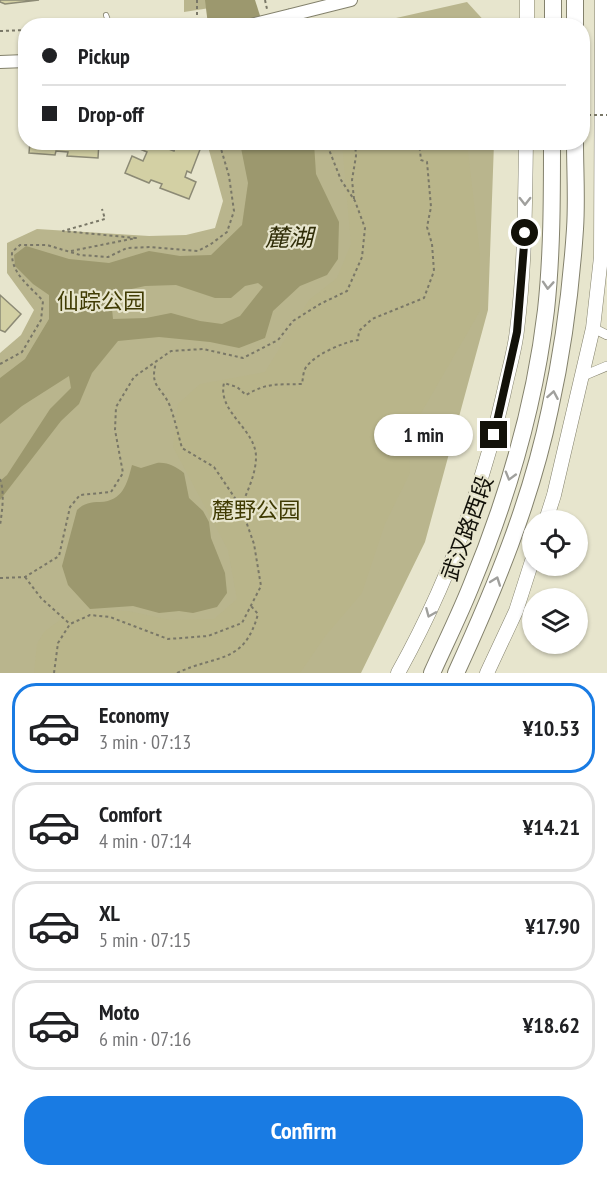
<!DOCTYPE html>
<meta charset="utf-8">
<style>
:root{--surface:#fff;--page:#f2f2f2;--text:#202124;--muted:#757577;--line:#e0e0e0;--accent:#197be3}
body{margin:0;font-family:"PT Sans Narrow","Noto Sans SC",sans-serif;background:var(--page);color:var(--text);height:100vh;display:flex;flex-direction:column;font-size:22px;white-space:nowrap}
*{box-sizing:border-box;margin:0}
p{font-size:20px;color:var(--muted)}
.icon{flex:none;width:33px;height:33px;fill:none;stroke:currentColor;stroke-width:2;stroke-linecap:round;stroke-linejoin:round}
.map{position:relative;height:673px;overflow:hidden}
.sheet{display:flex;flex-direction:column;background:var(--surface);flex:1}
.sheet>*{flex:none}
.top-card{position:absolute;left:18px;top:18px;width:572px;height:132px;border-radius:24px;box-shadow:0 2px 4px #0004;display:grid;align-content:center;height:132px;padding:0 24px;background:var(--surface)}
.fabs{position:absolute;left:522px;top:510px;display:grid;gap:12px}
.fabs a{display:grid;place-items:center;width:66px;height:66px;border-radius:50%;background:var(--surface);box-shadow:0 2px 4px #0004;font-size:30px}
.end{position:absolute;width:27px;height:27px;margin:-14px;border:8px solid #121109;background:#fff;box-shadow:0 0 0 3px #fff}
.from{border-radius:50%}
.bubble{position:absolute;height:42px;border-radius:21px;background:var(--surface);box-shadow:0 2px 4px #0004;font-size:20px;font-weight:600;line-height:42px;text-align:center}
.top-card b{display:flex;align-items:center;gap:21px;height:57px;font-size:22px}
.top-card b+b{border-top:2px solid var(--line)}
.top-card i{width:15px;height:15px;background:var(--text)}
ul{padding:10px 0 0;list-style:none}
li{display:flex;align-items:center;gap:18px;height:90px;margin:0 12px 9px;padding:0 12px;border:3px solid var(--line);border-radius:24px}
li div{flex:1}
li b{display:block;font-size:22px}
li em{font-style:normal;font-weight:600}
li.selected{border-color:var(--accent)}
li>.icon{width:54px;height:54px;stroke-width:1.5}
.button{display:flex;gap:12px;margin-top:auto;padding:12px 24px}
.button a{flex:1;height:69px;border-radius:24px;background:var(--accent);color:#fff;font-size:24px;font-weight:600;line-height:69px;text-align:center}
.map>svg:first-child{display:block}
</style>
<div class="map">
<svg width="607" height="673" viewBox="0 0 607 673">
<rect width="100%" height="100%" fill="#e7e5cd"/>
<g fill="#b9b58d">
<path d="M184 0H255V1L184 12Z"/>
<path d="M467 2 488 25H365Z"/>
<path d="M207 143H494L488 310 425 542 361 673H0V353L21 335 34 310 7 273V243L37 229 149 236 186 235 215 228 223 201Z"/>
</g>
<path fill="#b9b58a" d="M342 143H467L480 255V311L409 434 410 473 385 524 362 593 326 635 300 673H34L37 644 44 632 73 610 128 611 170 620 214 619 237 599 228 550 173 447 178 404 200 384 265 372 309 300 337 278 351 244Z"/>
<g fill="#9c986e" fill-rule="evenodd">
<path d="M205 0H255L263 25H208Z"/>
<path d="M240 143H314L316 174 339 222 338 259 327 275 300 286 273 311 265 338 239 348 210 342 159 337 118 341 92 373 79 404 61 421 0 500V481L7 475 50 409 71 388 69 376 22 406 0 424V378L25 359 49 319V295L33 284 15 266 14 255 26 246 69 259 109 263 149 251 180 256 211 255 242 225 248 183ZM258 283 263 287 240 316 222 324 200 321 171 313 146 318 113 319 112 309 127 290 145 286 176 285 215 298H231L245 286Z"/>
<path d="M157 463C168 462 176 467 184 473L189 498 203 511 209 522 211 538 225 573 227 593 217 607 193 613 179 611 159 613 133 606 90 609 68 585 62 566 77 510C84 503 91 502 100 502 123 501 127 484 132 465L141 468Z"/>
</g>
<g fill="#d3d0a4" stroke="#8c8a75" stroke-width="1.5">
<path d="M0 0H39L5 4 0 2Z"/>
<path d="M30 142H99L98 158 67 156 68 152 56 151 55 155 29 153Z"/>
<path d="M142 142H168L166 148 174 151 177 142H190L201 147 191 173 187 171 185 177 196 182 189 199 160 188 162 184 151 180 149 183 125 173 132 156 143 161 147 152 140 149Z"/>
<path d="M0 295 21 314 5 332 0 330Z"/>
</g>
<g fill="none" stroke-linecap="round" stroke-linejoin="round">
<defs>
<path id="service" d="M106 15 110 26"/>
<g id="minor">
<path d="M593 328 607 335"/>
<path d="M583 376 607 366"/>
</g>
<g id="tertiary">
<path d="M291 15 351 0"/>
<path d="M0 62 26 61"/>
</g>
<g id="secondary">
<path d="M527 26V0"/>
<path d="M546 520 554 495 593 328 601 257 602 0"/>
<path d="M398 673C447 585 482 490 504 392 508 372 515 350 517 330 525 267 525 205 526 142"/>
<path d="M487 673 516 611 532 561"/>
</g>
<g id="trunk">
<path d="M575 0V26"/>
<path d="M553 26V0"/>
<path d="M432 673C445 644 459 616 471 586 507 499 535 404 546 310 552 255 552 198 552 142"/>
<path d="M456 673C495 588 531 501 550 409 563 350 571 289 575 229 577 200 575 171 575 142"/>
</g>
</defs>
<use href="#service" stroke="#83816c" stroke-width="6"/>
<use href="#minor" stroke="#83816c" stroke-width="10"/>
<use href="#tertiary" stroke="#83816c" stroke-width="14"/>
<use href="#secondary" stroke="#83816c" stroke-width="15"/>
<use href="#trunk" stroke="#83816c" stroke-width="18"/>
<g stroke="#797767" stroke-width="2" stroke-dasharray="3 3" stroke-linecap="butt">
<path d="M197 0V26"/>
<path d="M265 0 267 9"/>
<path d="M0 31 26 30"/>
<path d="M354 199 352 180 356 156 355 142"/>
<path d="M71 251 136 238 63 231 105 219 102 209"/>
<path d="M0 364 22 352 41 320 43 301C29 285 11 274 12 252L20 245H47L80 255 108 257 127 248 150 247 198 251 211 244 227 232 234 211 229 176 219 142"/>
<path d="M0 479C5 493 2 511 0 526"/>
<path d="M241 507C247 492 256 474 256 457 256 429 217 412 224 383L237 387 246 395C268 382 278 385 302 384 303 379 303 370 307 366 316 354 344 342 358 340L359 331 372 319 424 298 434 271 432 244 427 227 431 207 427 162 421 160 419 142"/>
<path d="M25 577 41 598 70 624"/>
<path d="M0 578 25 577 59 556 70 507 80 495 111 492 123 473 115 430 116 407 134 377 171 351 203 349 243 358 278 340 293 321 320 304 347 291 362 257 365 228 355 201 341 180 326 142"/>
<path d="M54 673 58 643 70 624 90 615 110 617 168 639 208 636 242 623 261 586 254 544 241 507 214 467 182 448C178 434 175 420 170 406 162 387 149 387 156 363"/>
<path d="M177 673C217 654 244 665 258 614L251 606"/>
</g>
<use href="#service" stroke="#fff" stroke-width="4.5"/>
<use href="#minor" stroke="#fff" stroke-width="9"/>
<use href="#tertiary" stroke="#fff" stroke-width="12"/>
<use href="#secondary" stroke="#fff" stroke-width="14"/>
<use href="#trunk" stroke="#fff" stroke-width="16"/>
<defs>
<path id="tertiary-bridge" d="M247 26 291 15"/>
</defs>
<use href="#tertiary-bridge" stroke="#83816c" stroke-width="14" stroke-linecap="butt"/>
<path stroke="#797767" stroke-width="2" stroke-dasharray="3 3" stroke-linecap="butt" d="M582 115H607"/>
<use href="#tertiary-bridge" stroke="#fff" stroke-width="12"/>
</g>
<defs><path id="oneway-chevron" d="M-2-3.5L2.5 0L-2 3.5" fill="none" stroke-width="1.6" stroke-linecap="round" stroke-linejoin="round" transform="scale(1.5)"/></defs>
<g stroke="#a0a09d">
<use href="#oneway-chevron" transform="translate(525 201) rotate(90)"/>
<use href="#oneway-chevron" transform="translate(548 285) rotate(94)"/>
<use href="#oneway-chevron" transform="translate(553 395) rotate(-80)"/>
<use href="#oneway-chevron" transform="translate(510 476) rotate(106)"/>
<use href="#oneway-chevron" transform="translate(496 581) rotate(-70)"/>
<use href="#oneway-chevron" transform="translate(430 613) rotate(113)"/>
</g>
<g fill="none" stroke-linecap="round" stroke-linejoin="round">
<path stroke="#121109" stroke-width="8" d="M494 435 517 332 525 233"/>
</g>
<g text-anchor="middle" stroke-width="4.5" stroke-linejoin="round" paint-order="stroke">
<g font-size="22" fill="#403b03" stroke="#e7e5cd">
<text x="101" y="309">仙踪公园</text>
<text x="256" y="518">麓野公园</text>
</g>
<g font-size="22" fill="#121109" stroke="#e7e5cd">
<text transform="translate(467 528) rotate(-70)" y="8">武汉路西段</text>
</g>
<g font-size="24" font-style="italic" fill="#302d08" stroke="#e7e5cd">
<text x="289" y="246">麓湖</text>
</g>
</g>
</svg>
<div class="fabs">
<a><svg class="icon" aria-label="locate" viewBox="0 0 24 24"><circle cx="12" cy="12" r="6"/><path d="M12 2v4M12 18v4M2 12h4M18 12h4"/></svg></a>
<a><svg class="icon" aria-label="layers" viewBox="0 0 24 24"><path d="M12 4l9 5-9 5-9-5zM3 14l9 5 9-5"/></svg></a>
</div>
<i class="end from" style="left:525px;top:233px"></i>
<i class="end" style="left:494px;top:435px"></i>
<div class="bubble" style="left:374px;top:414px;width:99px">1 min</div>
<div class="top-card">
<b><i class="from"></i>Pickup</b>
<b><i></i>Drop-off</b>
</div>
</div>
<section class="sheet">
<ul>
<li class="selected"><svg class="icon" aria-label="car" viewBox="0 0 24 24"><path d="M5 17H2v-5l4-1 3-4h7l3 4 3 1v5h-3M9 17h6M6 11h13"/><circle cx="7" cy="17" r="2"/><circle cx="17" cy="17" r="2"/></svg><div><b>Economy</b><p>3 min · 07:13</p></div><em>¥10.53</em></li>
<li><svg class="icon" aria-label="car" viewBox="0 0 24 24"><path d="M5 17H2v-5l4-1 3-4h7l3 4 3 1v5h-3M9 17h6M6 11h13"/><circle cx="7" cy="17" r="2"/><circle cx="17" cy="17" r="2"/></svg><div><b>Comfort</b><p>4 min · 07:14</p></div><em>¥14.21</em></li>
<li><svg class="icon" aria-label="car" viewBox="0 0 24 24"><path d="M5 17H2v-5l4-1 3-4h7l3 4 3 1v5h-3M9 17h6M6 11h13"/><circle cx="7" cy="17" r="2"/><circle cx="17" cy="17" r="2"/></svg><div><b>XL</b><p>5 min · 07:15</p></div><em>¥17.90</em></li>
<li><svg class="icon" aria-label="car" viewBox="0 0 24 24"><path d="M5 17H2v-5l4-1 3-4h7l3 4 3 1v5h-3M9 17h6M6 11h13"/><circle cx="7" cy="17" r="2"/><circle cx="17" cy="17" r="2"/></svg><div><b>Moto</b><p>6 min · 07:16</p></div><em>¥18.62</em></li>
</ul>
<div class="button"><a>Confirm</a></div>
</section>
